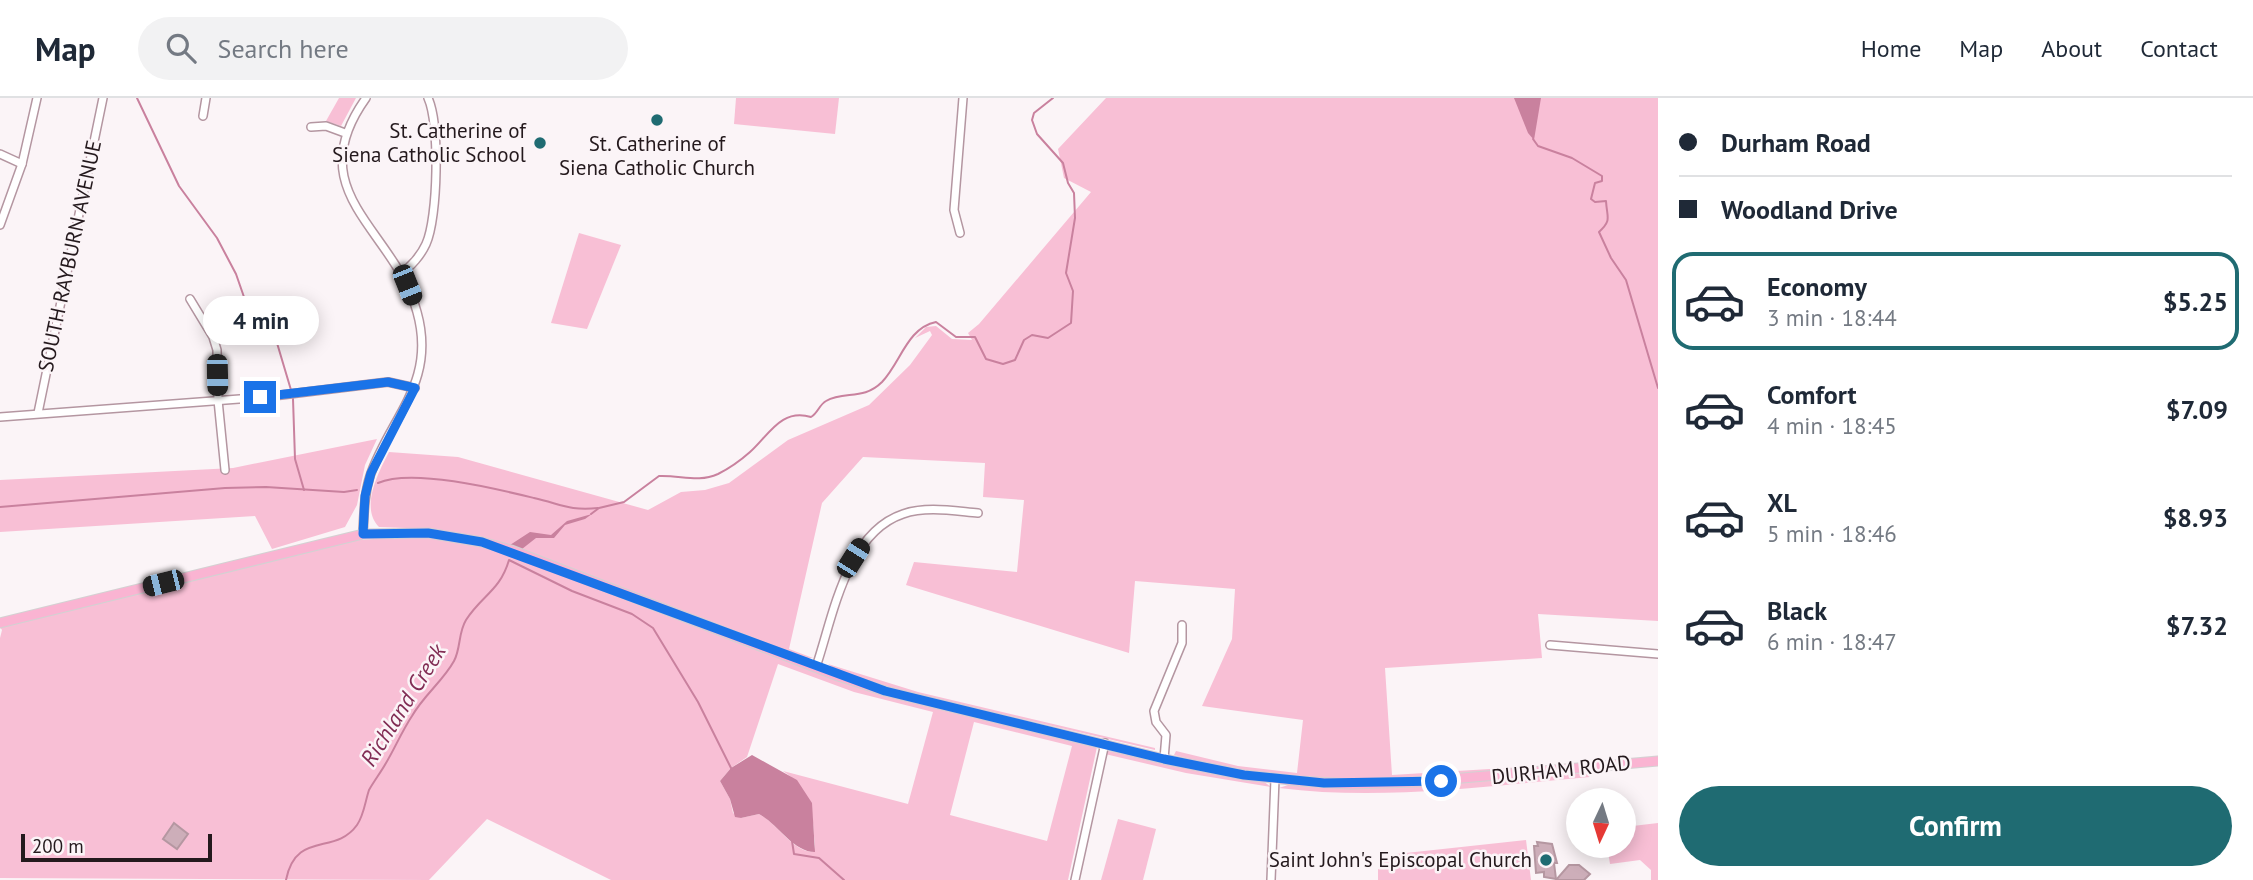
<!DOCTYPE html>
<meta charset="utf-8">
<style>
:root{--surface:#fff;--page:#f2f2f3;--text:#1f2937;--muted:#747a83;--line:#e0e1e3;--accent:#1f6b72}
body{margin:0;font-family:"PT Sans",sans-serif;background:var(--page);color:var(--text);height:100vh;display:flex;flex-direction:column;font-size:26px;white-space:nowrap}
*{box-sizing:border-box;margin:0}
p{font-size:23px;color:var(--muted)}
.icon{flex:none;width:38px;height:38px;fill:none;stroke:currentColor;stroke-width:2;stroke-linecap:round;stroke-linejoin:round}
.map{position:relative;flex:1;overflow:hidden}
.panel{display:flex;flex-direction:column;background:var(--surface);width:595px}
.panel>*{flex:none}
.top-card{display:grid;align-content:center;height:154px;padding:0 21px;background:var(--surface)}
.needle{width:46px;rotate:184deg}
.buttons{position:absolute;left:1566px;top:690px;display:grid;gap:14px}
.buttons a{display:grid;place-items:center;width:70px;height:70px;border-radius:50%;background:var(--surface);box-shadow:0 4px 18px #0003;font-size:35px}
.scale{position:absolute;left:21px;bottom:18px;width:191px;box-sizing:border-box;padding-left:7px;border:4px solid #24191d;border-top:0;font-size:19px;line-height:24px;white-space:nowrap;color:#24191d;-webkit-text-stroke:5px #fbf4f7;paint-order:stroke}
.end{position:absolute;width:32px;height:32px;margin:-16px;border:9px solid #1a73e8;background:#fff;box-shadow:0 0 0 4px #fff}
.from{border-radius:50%}
.bubble{position:absolute;height:49px;border-radius:24px;background:var(--surface);box-shadow:0 4px 18px #0003;font-size:23px;font-weight:700;line-height:49px;text-align:center}
.car{position:absolute;width:21px;height:42px;margin:-21px -10px;border-radius:9px;box-shadow:0 0 5px 2px #0007;background:linear-gradient(#222 24%,#8ab4d8 0 40%,#222 0 76%,#8ab4d8 0 86%,#222 0)}
.top-card b{display:flex;align-items:center;gap:24px;height:66px;font-size:26px}
.top-card b+b{border-top:2px solid var(--line)}
.top-card i{width:18px;height:18px;background:var(--text)}
ul{padding:0;list-style:none}
li{display:flex;align-items:center;gap:21px;height:98px;margin:0 14px 10px;padding:0 7px;border:4px solid transparent;border-radius:21px}
li div{flex:1}
li b{display:block;font-size:26px}
li em{font-style:normal;font-weight:700}
li.selected{border-color:var(--accent)}
li>.icon{width:63px;height:63px;stroke-width:1.5}
.button{display:flex;gap:14px;margin-top:auto;padding:14px 21px}
.button a{flex:1;height:80px;border-radius:42px;background:var(--accent);color:#fff;font-size:28px;font-weight:700;line-height:80px;text-align:center}
header{display:flex;align-items:center;gap:42px;box-sizing:border-box;height:98px;padding:0 35px;background:var(--surface);border-bottom:2px solid var(--line)}
header strong{font-size:33px}
nav{display:flex;gap:38px;margin-inline-start:auto;font-size:24px}
.search{width:490px;height:63px;background:var(--page);display:flex;align-items:center;gap:18px;box-sizing:border-box;padding:0 24px;border-radius:38px;color:var(--muted);font-size:26px}
main{display:flex;flex:1;min-height:0}
.map>svg:first-child{display:block}
</style>
<header>
<strong>Map</strong>
<div class="search"><svg class="icon" aria-label="search" viewBox="0 0 24 24"><circle cx="10" cy="10" r="6"/><path d="M15 15l6 6"/></svg>Search here</div>
<nav><a>Home</a><a>Map</a><a>About</a><a>Contact</a></nav>
</header>
<main>
<div class="map">
<svg width="1658" height="782" viewBox="0 0 1658 782">
<rect width="100%" height="100%" fill="#fbf4f7"/>
<g fill="#f8bfd5" fill-rule="evenodd">
<path d="M339 0H356L341 28 326 23Z"/>
<path d="M736 0H839L835 36 734 26Z"/>
<path d="M1106 0H1658V523L1538 516 1542 560 1385 570 1392 677 1554 667 1425 680 1346 683 1282 679 1212 667 1174 657 1176 653 1238 668 1297 675 1303 622 1202 608 1232 541 1235 491 1135 483 1129 555 906 487 914 464 1017 474 1024 402 983 399 985 365 863 359 822 405 789 551 813 560H802L495 444 433 431 379 429C360 410 378 375 389 354L458 359 648 412 681 394 705 392 729 385 788 342 869 307 910 267 932 237 930 233 915 240 926 229 936 228 952 241 972 242 968 235 979 226 1091 94 1064 80 1058 51Z"/>
<path d="M579 135 621 147 587 231 551 225Z"/>
<path d="M377 341 365 367 357 407 345 429 272 451 255 418 0 434V382L233 370Z"/>
<path d="M430 438 476 446 519 461 822 576 1097 649 1068 782H611L487 721 429 782 0 780V540L2 532 0 529 355 442ZM778 566 854 594 933 614 908 706 783 673C809 690 813 710 814 738 815 745 816 749 813 754 792 753 777 725 759 716L741 720 733 715 730 701 720 683 731 670 747 659ZM974 624 1072 648 1047 743 950 717Z"/>
<path d="M828 566 918 594 1155 650V652L889 590 839 574Z"/>
<path d="M1108 653 1263 683 1271 689 1186 675 1105 656Z"/>
<path d="M1585 675 1590 679C1487 688 1382 703 1279 690L1288 687 1397 689Z"/>
<path d="M1118 721 1156 731 1143 782H1101Z"/>
<path d="M1658 725V782H1651V772L1640 762 1610 766 1607 747H1624V729Z"/>
<path d="M1526 742 1531 782H1378V758Z"/>
</g>
<g fill="#c9819e">
<path d="M1514 0H1541L1534 42 1528 35Z"/>
<path d="M592 416 585 421 565 427 554 440H536L522 451 510 447 530 434 551 437 567 423Z"/>
<path d="M752 657 797 682 812 705 815 754C793 754 777 725 759 716L741 720 735 719 730 701 720 683 731 670Z"/>
</g>
<g fill="none" stroke-linecap="round" stroke-linejoin="round">
<g stroke="#c9819e" stroke-width="2">
<path d="M137 0 179 88 217 140 236 176 244 199 277 245 291 292"/>
<path d="M1533 41 1538 48 1572 60 1602 78V83L1595 85 1591 101 1595 104 1606 103C1607 120 1612 122 1599 134L1611 160 1626 182 1658 290"/>
<path d="M293 301 295 361 304 392"/>
<path d="M378 385C412 370 497 391 534 400 561 406 569 413 598 410"/>
<path d="M0 409 225 390 266 389 344 394 357 392"/>
<path d="M591 416 599 410 624 404 659 378C681 377 698 385 718 376 728 371 741 362 750 354 769 337 781 310 811 319 818 315 819 307 826 303 844 292 863 303 882 284 901 264 907 230 936 224L956 239H975L986 261 1003 266 1015 262 1024 242 1032 237 1048 240 1071 225 1073 193 1066 175 1075 120 1074 95 1068 85 1063 65 1037 36 1032 22 1034 15 1053 0"/>
<path d="M792 743 794 756 819 760 844 782"/>
<path d="M286 782C296 732 335 758 357 727 364 717 365 704 369 692 374 683 381 674 386 665 395 650 402 633 412 618 424 597 443 583 454 563 461 550 458 535 466 522 482 497 500 493 509 462L572 493 632 516 653 530 698 604 732 672"/>
</g>
</g>
<g fill="#cdaeb9" stroke="#b597a1" stroke-width="2">
<path d="M174 725 188 736 177 751 163 741Z"/>
<path d="M1537 744 1552 746 1557 765H1554L1556 781 1544 779V774L1536 775 1534 748H1538Z"/>
<path d="M1569 767H1579L1590 776 1584 782H1556Z"/>
</g>
<g fill="none" stroke-linecap="round" stroke-linejoin="round">
<defs>
<g id="minor">
<path d="M203 18 206 0"/>
<path d="M311 29 326 28 345 35"/>
<path d="M0 56 22 66"/>
<path d="M0 127 22 66 37 0"/>
<path d="M960 135 954 112 963 0"/>
<path d="M401 175C411 169 421 157 426 146 438 120 440 26 428 0"/>
<path d="M190 201 213 239 217 252 218 302 225 372"/>
<path d="M38 315 103 0"/>
<path d="M0 319 265 299 388 284 415 290"/>
<path d="M363 436C364 416 364 397 370 378 390 319 437 285 417 214 395 131 298 95 366 0"/>
<path d="M1550 547 1658 556"/>
<path d="M816 569C833 519 846 435 903 416 926 408 954 413 978 415"/>
<path d="M1164 661 1166 637 1156 624 1154 613 1182 545V527"/>
<path d="M1075 782 1105 645"/>
<path d="M1271 782 1275 681"/>
</g>
<path id="major" d="M0 525 363 436 428 435 482 444 511 452 838 578 885 593 1164 661 1244 677 1299 683 1350 686 1416 684 1658 663"/>
</defs>
<use href="#minor" stroke="#b496a1" stroke-width="10"/>
<use href="#major" stroke="#d3d1d2" stroke-width="11"/>
<use href="#minor" stroke="#fff" stroke-width="7"/>
<use href="#major" stroke="#fab4d2" stroke-width="9"/>
</g>
<g fill="none" stroke-linecap="round" stroke-linejoin="round">
<path stroke="#1a73e8" stroke-width="9" d="M260 299 388 284 415 290 371 375 365 398 363 436 428 435 482 444 885 593 1164 661 1244 677 1324 685 1441 683"/>
</g>
<g fill="#1f6b72" stroke="#fbf4f7" stroke-width="2.5">
<circle cx="657" cy="22" r="7"/>
<circle cx="540" cy="45" r="7"/>
<circle cx="1546" cy="762" r="7"/>
</g>
<g text-anchor="middle" stroke-width="5" stroke-linejoin="round" paint-order="stroke">
<g font-size="21" fill="#24191d" stroke="#fbf4f7" text-anchor="end">
<text x="526" y="40">St. Catherine of<tspan x="526" dy="24">Siena Catholic School</tspan></text>
<text x="657" y="53" text-anchor="middle">St. Catherine of<tspan x="657" dy="24">Siena Catholic Church</tspan></text>
<text x="1532" y="769">Saint John's Episcopal Church</text>
</g>
<g font-size="21" fill="#24191d" stroke="#fbf4f7">
<text transform="translate(70 158) rotate(-78)" y="7">SOUTH RAYBURN AVENUE</text>
<text transform="translate(1561 672) rotate(-6)" y="7">DURHAM ROAD</text>
</g>
<g font-size="23" font-style="italic" fill="#812c54" stroke="#fbf4f7">
<text transform="translate(403 607) rotate(-58)" y="8">Richland Creek</text>
</g>
</g>
</svg>
<div class="buttons">
<a><svg class="needle" viewBox="-14 -14 28 28"><path d="M0-13l5 13h-10z" fill="#e53935"/><path d="M0 13l5-13h-10z" fill="#747a83"/></svg></a>
</div>
<div class="scale">200 m</div>
<i class="end from" style="left:1441px;top:683px"></i>
<i class="end" style="left:260px;top:299px"></i>
<div class="bubble" style="left:203px;top:198px;width:116px">4 min</div>
<i class="car" style="left:407px;top:187px;rotate:158deg"></i>
<i class="car" style="left:217px;top:277px;rotate:179deg"></i>
<i class="car" style="left:853px;top:460px;rotate:32deg"></i>
<i class="car" style="left:163px;top:485px;rotate:256deg"></i>
</div>
<section class="panel">
<div class="top-card">
<b><i class="from"></i>Durham Road</b>
<b><i></i>Woodland Drive</b>
</div>
<ul>
<li class="selected"><svg class="icon" aria-label="car" viewBox="0 0 24 24"><path d="M5 17H2v-5l4-1 3-4h7l3 4 3 1v5h-3M9 17h6M6 11h13"/><circle cx="7" cy="17" r="2"/><circle cx="17" cy="17" r="2"/></svg><div><b>Economy</b><p>3 min · 18:44</p></div><em>$5.25</em></li>
<li><svg class="icon" aria-label="car" viewBox="0 0 24 24"><path d="M5 17H2v-5l4-1 3-4h7l3 4 3 1v5h-3M9 17h6M6 11h13"/><circle cx="7" cy="17" r="2"/><circle cx="17" cy="17" r="2"/></svg><div><b>Comfort</b><p>4 min · 18:45</p></div><em>$7.09</em></li>
<li><svg class="icon" aria-label="car" viewBox="0 0 24 24"><path d="M5 17H2v-5l4-1 3-4h7l3 4 3 1v5h-3M9 17h6M6 11h13"/><circle cx="7" cy="17" r="2"/><circle cx="17" cy="17" r="2"/></svg><div><b>XL</b><p>5 min · 18:46</p></div><em>$8.93</em></li>
<li><svg class="icon" aria-label="car" viewBox="0 0 24 24"><path d="M5 17H2v-5l4-1 3-4h7l3 4 3 1v5h-3M9 17h6M6 11h13"/><circle cx="7" cy="17" r="2"/><circle cx="17" cy="17" r="2"/></svg><div><b>Black</b><p>6 min · 18:47</p></div><em>$7.32</em></li>
</ul>
<div class="button"><a>Confirm</a></div>
</section>
</main>
